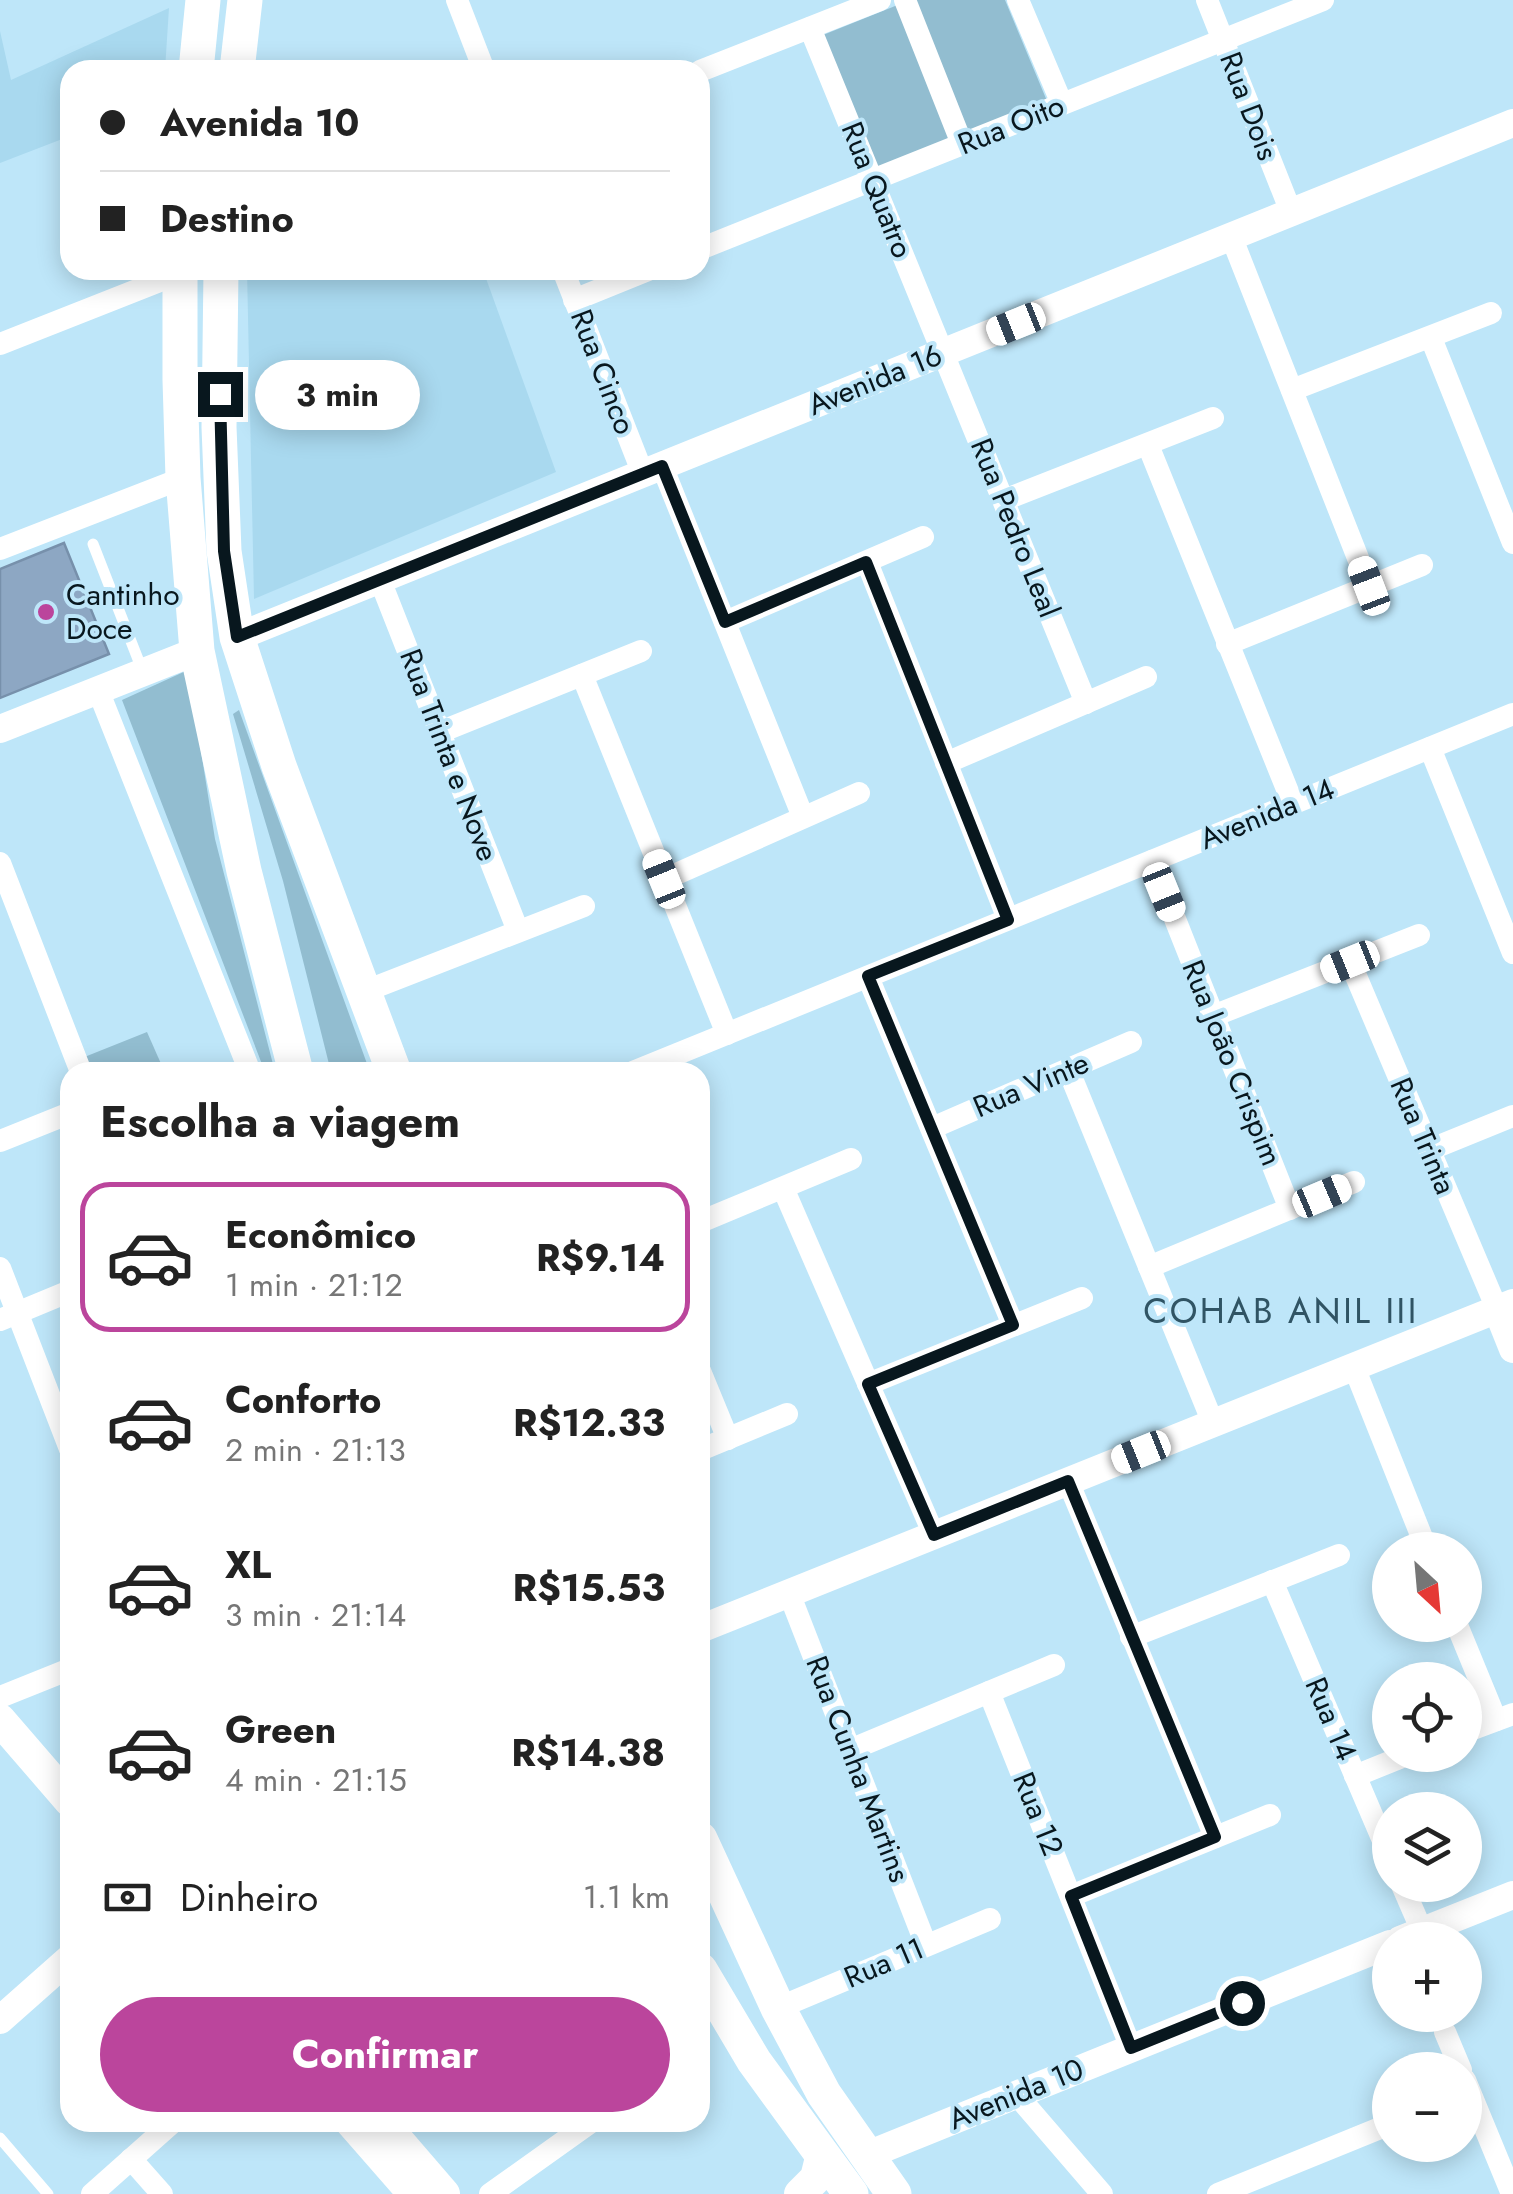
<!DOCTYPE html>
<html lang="pt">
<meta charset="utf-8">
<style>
:root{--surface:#fff;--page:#f6f6f6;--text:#222;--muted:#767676;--line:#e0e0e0;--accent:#bb459c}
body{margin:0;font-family:Jost,sans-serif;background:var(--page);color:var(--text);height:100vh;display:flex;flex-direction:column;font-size:38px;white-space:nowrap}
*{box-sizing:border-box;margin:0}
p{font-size:32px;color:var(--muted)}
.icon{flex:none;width:55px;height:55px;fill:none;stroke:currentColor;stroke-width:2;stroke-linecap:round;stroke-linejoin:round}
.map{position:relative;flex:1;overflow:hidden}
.side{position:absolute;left:60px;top:1062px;width:650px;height:1070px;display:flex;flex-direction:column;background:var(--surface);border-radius:30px;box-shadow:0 5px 25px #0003}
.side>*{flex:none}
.hud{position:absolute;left:60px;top:60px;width:650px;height:220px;border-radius:30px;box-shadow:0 5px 25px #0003;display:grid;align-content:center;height:220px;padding:0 40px;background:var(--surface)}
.needle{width:65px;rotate:154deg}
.controls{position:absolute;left:1372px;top:1532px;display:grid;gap:20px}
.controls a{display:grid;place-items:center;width:110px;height:110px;border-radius:50%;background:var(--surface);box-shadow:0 5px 25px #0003;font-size:50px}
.end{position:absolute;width:45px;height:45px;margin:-22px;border:12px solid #08171e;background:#fff;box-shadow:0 0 0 5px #fff}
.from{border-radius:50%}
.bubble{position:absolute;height:70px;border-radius:35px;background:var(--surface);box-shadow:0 5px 25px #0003;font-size:32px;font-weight:700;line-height:70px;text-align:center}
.car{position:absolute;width:30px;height:60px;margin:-30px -15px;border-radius:12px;box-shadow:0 0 8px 2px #0007;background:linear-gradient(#fff 24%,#345 0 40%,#fff 0 76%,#345 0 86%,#fff 0)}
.hud b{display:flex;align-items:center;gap:35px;height:95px;font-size:38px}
.hud b+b{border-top:2px solid var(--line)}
.hud i{width:25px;height:25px;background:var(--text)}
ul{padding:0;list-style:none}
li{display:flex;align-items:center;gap:30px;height:150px;margin:0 20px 15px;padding:0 20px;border:5px solid transparent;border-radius:30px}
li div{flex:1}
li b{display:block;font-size:38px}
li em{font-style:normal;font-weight:700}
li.on{border-color:var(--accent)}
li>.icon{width:90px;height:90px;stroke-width:1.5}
h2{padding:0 40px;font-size:45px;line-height:120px}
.pay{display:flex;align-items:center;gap:25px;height:110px;padding:0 40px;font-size:38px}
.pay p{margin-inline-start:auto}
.button{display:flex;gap:20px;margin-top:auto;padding:20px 40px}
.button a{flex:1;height:115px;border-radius:60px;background:var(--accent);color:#fff;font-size:40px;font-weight:700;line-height:115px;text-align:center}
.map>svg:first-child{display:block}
</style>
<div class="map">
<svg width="1513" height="2194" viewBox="0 0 1513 2194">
<rect width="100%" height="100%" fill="#bee6f9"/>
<g fill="#a9d9ef">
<path d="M169 8 165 70H70V136L0 163V31L11 80Z"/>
<path d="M247 270H483L556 472 254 599Z"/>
</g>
<g fill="#92bdd0">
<path d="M910 0H1005L1047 101 877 170 823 35Z"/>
<path d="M188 670 215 839 275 1072H265L122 700Z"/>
<path d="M239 710 370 1072H331L283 881 233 714Z"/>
<path d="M147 1032 162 1066 145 1072H88L82 1058Z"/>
</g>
<path fill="#8da7c3" stroke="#7790ab" stroke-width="2.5" d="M64 543 109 654 0 698V569Z"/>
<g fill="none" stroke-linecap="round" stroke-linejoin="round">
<g stroke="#fff" stroke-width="11">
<path d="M93 544 143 672"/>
<path d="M0 2138 48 2194"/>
</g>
<g stroke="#fff" stroke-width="22">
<path d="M457 0 484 70"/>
<path d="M905 0 962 144"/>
<path d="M1018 0 1062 104"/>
<path d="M1207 0 1291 212"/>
<path d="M810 28 1086 703"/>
<path d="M700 71 880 0"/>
<path d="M1231 236 1369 586"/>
<path d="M700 249 1323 0"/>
<path d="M563 270 643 474"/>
<path d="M574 300 648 270"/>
<path d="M1431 338 1513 543"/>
<path d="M0 344 180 273"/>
<path d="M1292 390 1491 313"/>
<path d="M1148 445 1293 804"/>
<path d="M662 466 803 817"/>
<path d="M1004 500 1213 418"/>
<path d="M0 549 183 478"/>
<path d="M867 562 1008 919"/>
<path d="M380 580 518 931"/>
<path d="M725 622 923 537"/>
<path d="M1227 644 1422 565"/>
<path d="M582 675 727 1034"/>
<path d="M98 690 250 1072"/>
<path d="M440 732 641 651"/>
<path d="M1430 748 1513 953"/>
<path d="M946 763 1146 677"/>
<path d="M1152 861 1290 1209"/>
<path d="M0 863 81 1072"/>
<path d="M665 879 859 793"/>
<path d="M1350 962 1497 1309"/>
<path d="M868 977 1013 1325"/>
<path d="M363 992 584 906"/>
<path d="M1213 1016 1419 935"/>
<path d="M1068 1069 1213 1423"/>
<path d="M633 1072 1513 714"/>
<path d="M932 1128 1131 1042"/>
<path d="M0 1141 70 1113"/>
<path d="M1429 1150 1513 1116"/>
<path d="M783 1188 934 1535"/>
<path d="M700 1222 851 1159"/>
<path d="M1149 1267 1354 1182"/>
<path d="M0 1268 70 1449"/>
<path d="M0 1320 70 1291"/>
<path d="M1354 1367 1427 1550"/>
<path d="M700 1371 728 1439"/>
<path d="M868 1384 1082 1298"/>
<path d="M700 1450 787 1414"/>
<path d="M1068 1481 1215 1837"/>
<path d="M1272 1581 1390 1857"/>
<path d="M789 1593 926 1945"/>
<path d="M1457 1625 1496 1720"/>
<path d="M1131 1637 1339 1555"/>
<path d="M989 1692 1131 2048"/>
<path d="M0 1697 70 1669"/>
<path d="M1465 1732 1513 1714"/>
<path d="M850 1750 1054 1665"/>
<path d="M1355 1776 1407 1755"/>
<path d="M1402 1885 1422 1931"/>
<path d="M1071 1896 1270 1815"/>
<path d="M778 2008 990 1919"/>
<path d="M1445 2032 1461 2070"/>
<path d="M1465 2080 1512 2194"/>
<path d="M1015 2093 1102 2194"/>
<path d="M131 2159 162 2194"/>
<path d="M92 2194 173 2122"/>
<path d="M490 2194 591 2122"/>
<path d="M1218 2194 1390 2124"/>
</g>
<g stroke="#fff" stroke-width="28">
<path d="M237 637 1513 123"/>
<path d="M0 729 197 651"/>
<path d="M1497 1309 1513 1349"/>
<path d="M700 1629 1513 1303"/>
<path d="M1400 1940 1513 1895"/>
<path d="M0 2020 70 1958"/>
<path d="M865 2156 1390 1944"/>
</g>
<g stroke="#fff" stroke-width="32">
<path d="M0 1720 70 1801"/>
<path d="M351 2122 414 2194"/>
<path d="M382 2122 444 2194"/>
<path d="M800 2194 816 2178 822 2154"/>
</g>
<g stroke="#fff" stroke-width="35">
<path d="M196 70 203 0"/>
<path d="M237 70 245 0"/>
<path d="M180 270V380L183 478 197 651 244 871 296 1072"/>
<path d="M221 270 219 427 224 551 237 637 279 766 394 1072"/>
<path d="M700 1839 778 2008 824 2094 894 2194"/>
<path d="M700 1970 754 2061 851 2194"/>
</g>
</g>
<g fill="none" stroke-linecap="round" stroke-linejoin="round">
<path stroke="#08171e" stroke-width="12" d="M220 394 224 551 237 637 662 466 725 622 866 562 1008 920 868 976 1013 1325 868 1384 934 1535 1068 1481 1215 1837 1071 1896 1131 2048 1242 2003"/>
</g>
<circle fill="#bb459c" stroke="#bee6f9" stroke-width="4" cx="46" cy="612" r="10"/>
<g text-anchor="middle" stroke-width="8" stroke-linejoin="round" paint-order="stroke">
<g font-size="30" fill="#08171e" stroke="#bee6f9">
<text transform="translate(1249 106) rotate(69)" y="10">Rua Dois</text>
<text transform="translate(1011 125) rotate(-22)" y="10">Rua Oito</text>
<text transform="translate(877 190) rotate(68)" y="10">Rua Quatro</text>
<text transform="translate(603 372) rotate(69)" y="10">Rua Cinco</text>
<text transform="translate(875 380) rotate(-22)" y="10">Avenida 16</text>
<text transform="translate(1015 528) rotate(68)" y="10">Rua Pedro Leal</text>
<text transform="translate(449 755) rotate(69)" y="10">Rua Trinta e Nove</text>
<text transform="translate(1267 814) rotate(-22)" y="10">Avenida 14</text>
<text transform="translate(1232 1063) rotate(68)" y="10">Rua João Crispim</text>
<text transform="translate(1031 1085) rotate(-23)" y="10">Rua Vinte</text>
<text transform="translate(1423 1136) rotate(67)" y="10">Rua Trinta</text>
<text transform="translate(1331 1719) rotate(67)" y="10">Rua 14</text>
<text transform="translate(858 1769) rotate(69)" y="10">Rua Cunha Martins</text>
<text transform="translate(1038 1814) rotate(68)" y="10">Rua 12</text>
<text transform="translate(884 1963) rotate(-23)" y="10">Rua 11</text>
<text transform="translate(1016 2094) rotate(-22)" y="10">Avenida 10</text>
</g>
<g font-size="30" fill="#08171e" stroke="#bee6f9" text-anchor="start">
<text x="66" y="605">Cantinho<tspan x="66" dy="34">Doce</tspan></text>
</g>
<g font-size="35" letter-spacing="2.5" fill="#305464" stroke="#bee6f9">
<text x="1281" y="1323">COHAB ANIL III</text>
</g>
</g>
</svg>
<div class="controls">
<a><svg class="needle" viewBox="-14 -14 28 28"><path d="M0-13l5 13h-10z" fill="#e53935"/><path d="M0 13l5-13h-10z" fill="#767676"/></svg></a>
<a><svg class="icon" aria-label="locate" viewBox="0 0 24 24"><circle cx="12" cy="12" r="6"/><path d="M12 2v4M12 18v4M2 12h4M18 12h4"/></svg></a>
<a><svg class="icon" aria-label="layers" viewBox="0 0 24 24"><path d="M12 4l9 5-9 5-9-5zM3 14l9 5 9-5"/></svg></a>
<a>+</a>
<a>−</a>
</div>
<i class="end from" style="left:1242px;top:2003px"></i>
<i class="end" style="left:220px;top:394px"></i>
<div class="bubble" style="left:255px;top:360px;width:165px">3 min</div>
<i class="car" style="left:1016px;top:324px;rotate:248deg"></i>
<i class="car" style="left:1369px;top:586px;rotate:339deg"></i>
<i class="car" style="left:664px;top:879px;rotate:338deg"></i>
<i class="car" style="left:1164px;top:892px;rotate:158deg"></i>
<i class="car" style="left:1350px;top:962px;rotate:248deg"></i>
<i class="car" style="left:1322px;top:1196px;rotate:67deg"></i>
<i class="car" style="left:1141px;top:1452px;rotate:248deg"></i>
<div class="hud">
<b><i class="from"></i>Avenida 10</b>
<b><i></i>Destino</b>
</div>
<section class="side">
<h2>Escolha a viagem</h2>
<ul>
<li class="on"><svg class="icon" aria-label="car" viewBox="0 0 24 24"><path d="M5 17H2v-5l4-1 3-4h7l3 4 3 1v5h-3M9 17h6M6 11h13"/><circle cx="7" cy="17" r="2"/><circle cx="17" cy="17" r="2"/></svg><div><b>Econômico</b><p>1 min · 21:12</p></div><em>R$9.14</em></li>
<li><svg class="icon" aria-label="car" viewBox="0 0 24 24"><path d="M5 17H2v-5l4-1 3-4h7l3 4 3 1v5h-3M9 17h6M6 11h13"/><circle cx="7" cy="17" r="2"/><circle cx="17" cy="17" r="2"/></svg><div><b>Conforto</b><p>2 min · 21:13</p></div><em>R$12.33</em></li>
<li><svg class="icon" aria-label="car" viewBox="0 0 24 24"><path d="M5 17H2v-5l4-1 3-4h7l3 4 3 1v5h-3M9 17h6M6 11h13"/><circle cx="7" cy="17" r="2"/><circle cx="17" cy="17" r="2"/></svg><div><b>XL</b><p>3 min · 21:14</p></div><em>R$15.53</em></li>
<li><svg class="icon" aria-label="car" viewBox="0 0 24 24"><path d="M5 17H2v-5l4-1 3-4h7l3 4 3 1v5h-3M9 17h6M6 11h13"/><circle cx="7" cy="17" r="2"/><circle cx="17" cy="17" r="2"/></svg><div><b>Green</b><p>4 min · 21:15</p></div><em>R$14.38</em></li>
</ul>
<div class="pay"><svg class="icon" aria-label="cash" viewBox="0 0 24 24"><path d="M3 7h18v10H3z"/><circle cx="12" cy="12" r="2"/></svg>Dinheiro<p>1.1 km</p></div>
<div class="button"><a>Confirmar</a></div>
</section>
</div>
